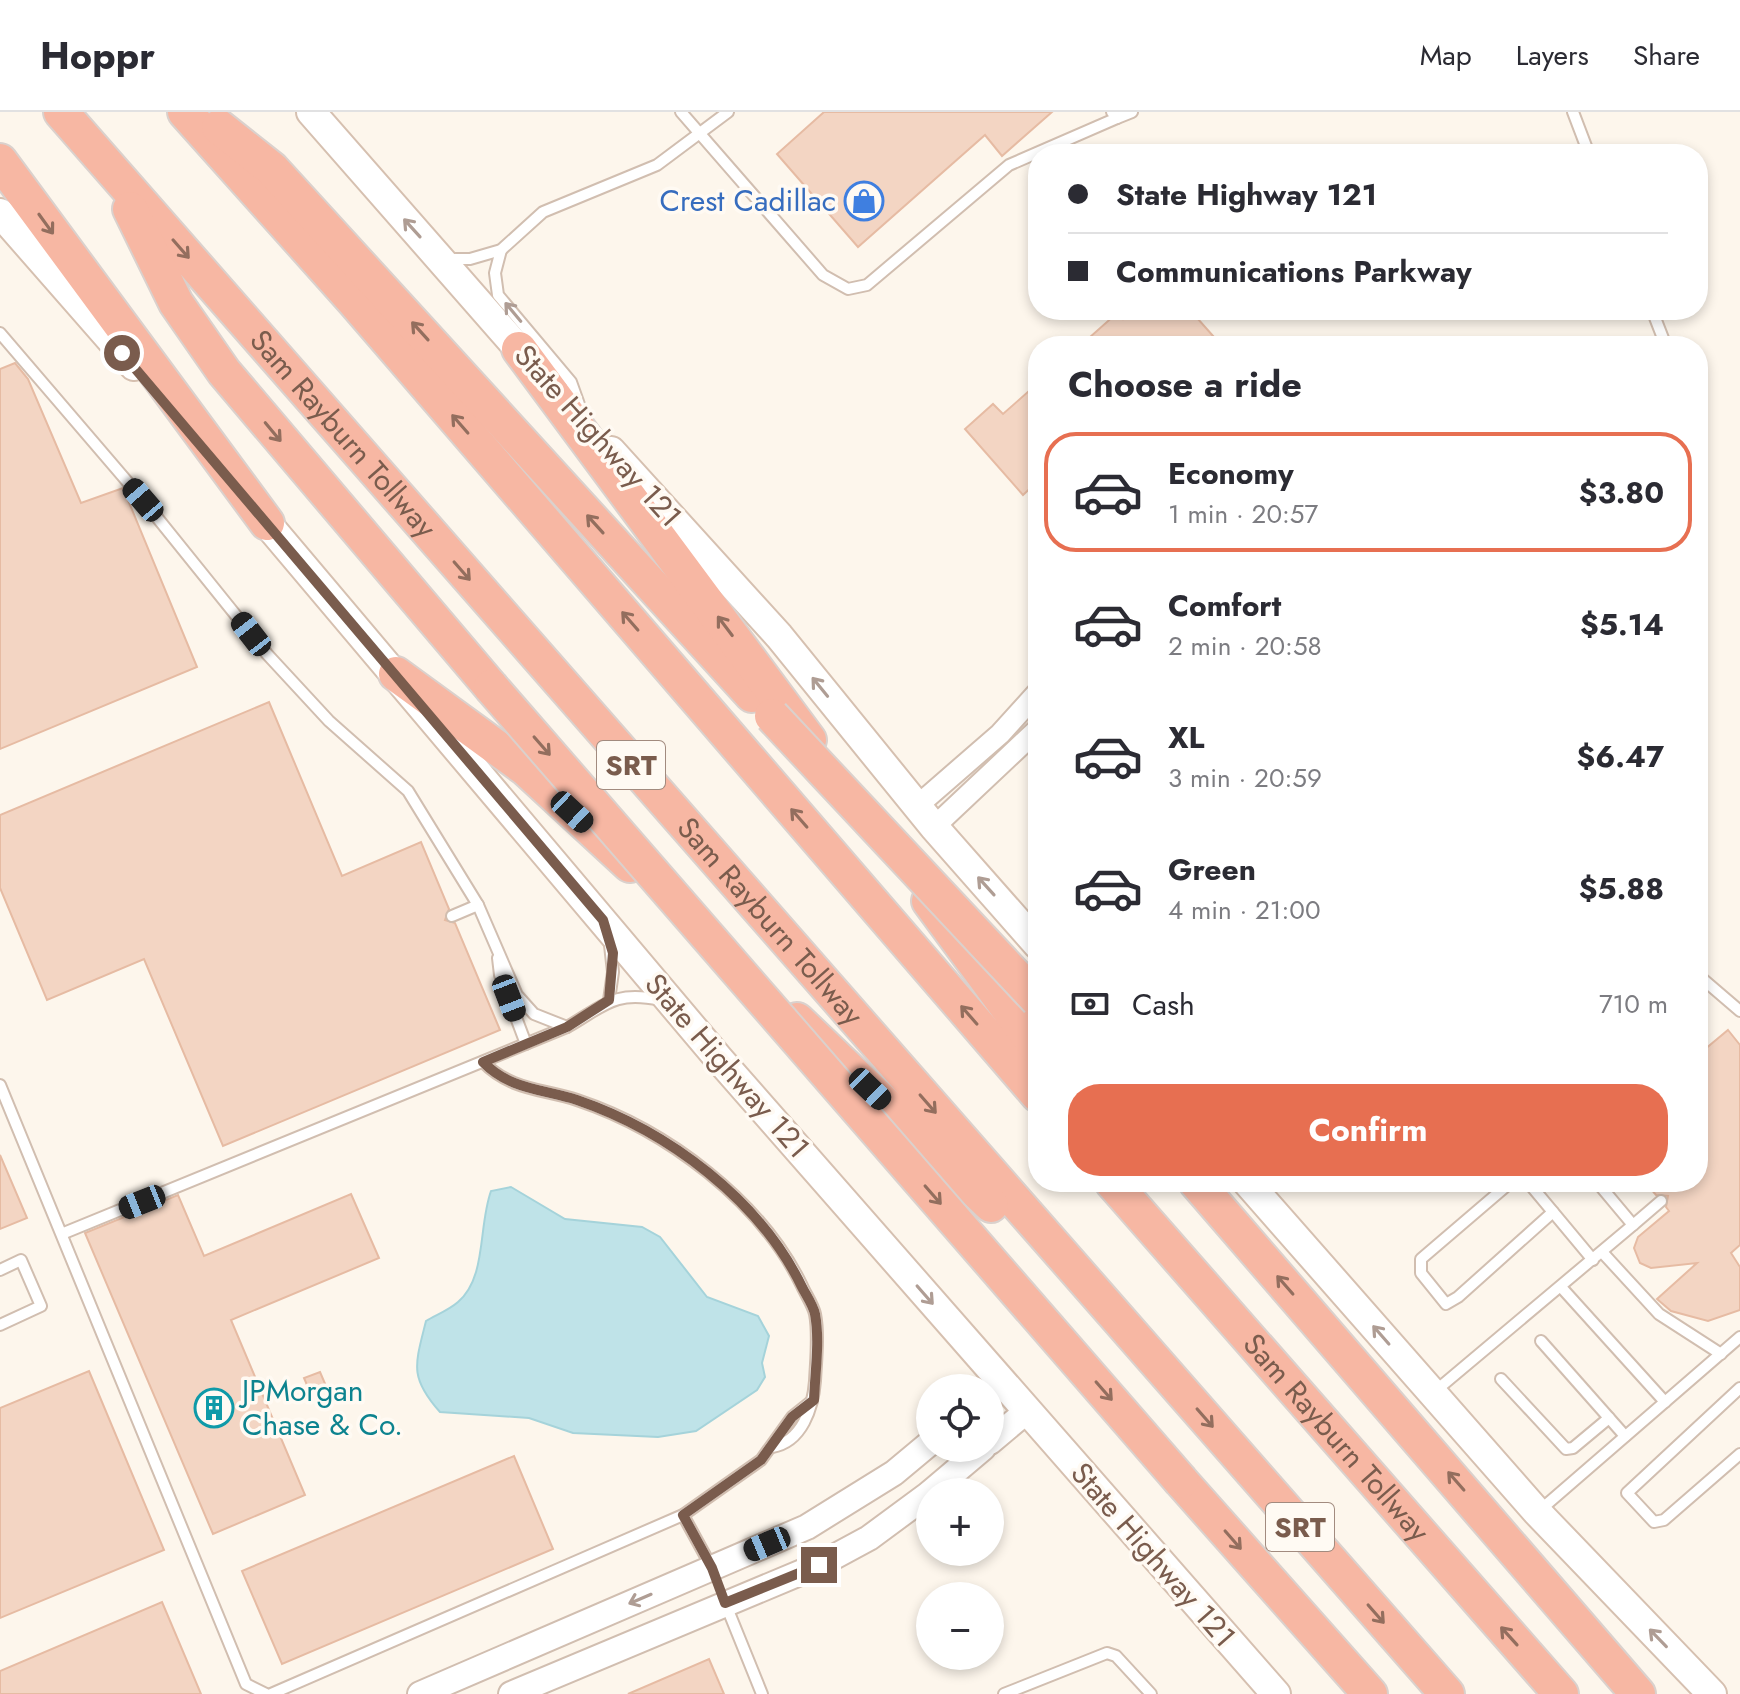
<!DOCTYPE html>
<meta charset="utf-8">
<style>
:root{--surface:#fff;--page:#f2f2f3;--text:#2b2b33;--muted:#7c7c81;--line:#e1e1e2;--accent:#e76f51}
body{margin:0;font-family:Jost,sans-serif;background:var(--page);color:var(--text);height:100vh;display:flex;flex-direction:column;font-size:30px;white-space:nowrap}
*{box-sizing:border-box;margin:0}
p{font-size:26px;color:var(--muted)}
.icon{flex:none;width:44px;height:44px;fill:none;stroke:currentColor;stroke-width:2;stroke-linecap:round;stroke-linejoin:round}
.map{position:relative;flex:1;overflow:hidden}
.drawer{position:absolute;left:1028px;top:224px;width:680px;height:856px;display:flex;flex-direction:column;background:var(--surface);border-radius:32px;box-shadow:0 4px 12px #0003}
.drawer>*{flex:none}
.guide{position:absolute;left:1028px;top:32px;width:680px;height:176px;border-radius:32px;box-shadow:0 4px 12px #0003;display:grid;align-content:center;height:176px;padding:0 40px;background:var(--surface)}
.fabs{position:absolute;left:916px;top:1262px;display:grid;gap:16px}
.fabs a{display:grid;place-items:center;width:88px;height:88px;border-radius:50%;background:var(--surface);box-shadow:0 4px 12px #0003;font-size:40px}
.end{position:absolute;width:36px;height:36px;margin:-18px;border:10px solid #7a5c4d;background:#fff;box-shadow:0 0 0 4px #fff}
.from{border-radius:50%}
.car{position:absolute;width:24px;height:48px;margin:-24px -12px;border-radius:10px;box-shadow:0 0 6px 2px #0007;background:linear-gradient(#222 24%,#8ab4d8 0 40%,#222 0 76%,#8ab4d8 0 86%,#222 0)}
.guide b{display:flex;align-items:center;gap:28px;height:76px;font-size:30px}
.guide b+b{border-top:2px solid var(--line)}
.guide i{width:20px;height:20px;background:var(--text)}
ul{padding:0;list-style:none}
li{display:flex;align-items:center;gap:24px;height:120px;margin:0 16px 12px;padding:0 24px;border:4px solid transparent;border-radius:32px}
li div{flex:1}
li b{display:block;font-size:30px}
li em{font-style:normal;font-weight:700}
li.active{border-color:var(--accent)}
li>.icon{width:72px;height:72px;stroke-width:1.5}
h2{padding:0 40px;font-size:36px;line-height:96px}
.pay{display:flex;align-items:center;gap:20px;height:88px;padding:0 40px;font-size:30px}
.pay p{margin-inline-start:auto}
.action{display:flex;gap:16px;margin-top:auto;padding:16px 40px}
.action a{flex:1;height:92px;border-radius:32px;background:var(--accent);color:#fff;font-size:32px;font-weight:700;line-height:92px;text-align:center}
header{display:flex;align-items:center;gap:48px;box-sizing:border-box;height:112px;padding:0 40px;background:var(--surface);border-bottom:2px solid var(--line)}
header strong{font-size:38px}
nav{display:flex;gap:44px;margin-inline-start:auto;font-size:28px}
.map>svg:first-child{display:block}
</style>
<header>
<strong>Hoppr</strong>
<nav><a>Map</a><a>Layers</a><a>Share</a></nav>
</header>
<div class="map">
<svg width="1740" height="1582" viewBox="0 0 1740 1582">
<rect width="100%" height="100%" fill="#fdf6ec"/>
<path fill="#bfe3e8" stroke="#a5d3da" stroke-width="2" d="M511 1075 565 1107 642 1115 660 1125 707 1185 758 1204 769 1224 762 1251 765 1265 757 1278 696 1319 658 1325 573 1321 529 1306 440 1300C409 1265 415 1253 426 1209 436 1203 449 1198 458 1190 487 1165 478 1115 491 1079Z"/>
<g fill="#f3d5c3" stroke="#e6bba3" stroke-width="2">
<path d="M824 0H1052L1002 44 985 23 858 135 777 42Z"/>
<path d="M1132 198H1190L1222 234H1080L1117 201 1123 207Z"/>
<path d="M15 251 28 267 81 391 123 376 197 555 0 637V257Z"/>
<path d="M1038 271V369L1023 383 965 317 993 292 1003 302Z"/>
<path d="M269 590 342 764 421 730 449 797 445 808 455 811 500 918 223 1034 144 847 47 888 0 776V703Z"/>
<path d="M1728 918 1740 933V1133L1731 1141 1740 1155V1198L1708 1209 1671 1199 1657 1187 1697 1151 1651 1156 1640 1151 1634 1136 1638 1125 1669 1099 1666 1095 1668 1084 1656 1083 1645 1070H1698V943Z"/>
<path d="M0 1043 27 1106 0 1117Z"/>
<path d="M351 1082 379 1146 231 1208 305 1383 213 1422 85 1121 178 1083 204 1144Z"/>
<path d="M89 1259 164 1438 0 1506V1296Z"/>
<path d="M320 1260 326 1274 310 1280 304 1266Z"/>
<path d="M514 1344 553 1437 282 1552 242 1459Z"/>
<path d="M162 1490 201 1582H0V1559Z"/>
<path d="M709 1547 724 1582H628Z"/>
</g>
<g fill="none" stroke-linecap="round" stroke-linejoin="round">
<defs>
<g id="service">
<path d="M681 0 823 163 848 177 867 173 1009 53 1117 6"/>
<path d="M1112 0 1117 6 1132 0"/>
<path d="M1573 0 1589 42"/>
<path d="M501 138 495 161 498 183 571 270 581 298"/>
<path d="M448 147H470L501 138 543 100 657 53 728 0"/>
<path d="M1652 198 1666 234"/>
<path d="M0 221 143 388 267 542 329 609 408 679 478 793 517 883 534 902 567 915"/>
<path d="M452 804 478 793"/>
<path d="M498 846 500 863 526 932"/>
<path d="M1698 863 1740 899"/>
<path d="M609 888 613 860 610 833"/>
<path d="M483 950C510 978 543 977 577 988 667 1018 761 1089 802 1174 806 1183 813 1193 815 1202 819 1222 816 1248 815 1269 813 1296 802 1330 772 1335"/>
<path d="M0 973 246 1572 266 1582"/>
<path d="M1511 1070 1421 1147V1161L1446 1192 1458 1185 1553 1100"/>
<path d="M1528 1070 1593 1148"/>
<path d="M1633 1113 1661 1089"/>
<path d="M64 1121 567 915C604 894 614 878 660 888"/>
<path d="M1602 1140 1659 1202 1721 1242"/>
<path d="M0 1158 21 1148 41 1194 0 1213"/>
<path d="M1561 1175 1665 1290"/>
<path d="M1541 1229 1625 1324"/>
<path d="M1501 1267 1566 1337 1573 1336 1609 1306"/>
<path d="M1740 1276 1627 1381 1654 1410 1664 1408 1740 1342"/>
<path d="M1433 1281 1633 1113 1597 1070"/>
<path d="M1539 1399 1740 1225"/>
<path d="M683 1403 761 1348 792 1305 812 1289"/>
<path d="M726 1493 762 1582"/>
<path d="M271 1582 683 1403 712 1456"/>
<path d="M1004 1582 1107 1541 1116 1544 1151 1582"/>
</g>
<g id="minor">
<path d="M916 695 1000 622 1038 580"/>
<path d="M934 715 1038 617"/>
</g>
<g id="tertiary">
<path d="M990 1330 1027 1299"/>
<path d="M931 1380 983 1336"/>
<path d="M420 1582 807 1415 894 1361 930 1331"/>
<path d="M511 1582 819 1453 869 1426 930 1381"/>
</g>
<g id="secondary">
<path d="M311 0 532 252"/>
<path d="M0 101 134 254"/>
<path d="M611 339 779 524 934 715 1038 833"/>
<path d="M254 396 719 947 1276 1582"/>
<path d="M1247 1070 1537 1400 1712 1582"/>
</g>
<g id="motorway">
<path id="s1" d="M61 0 1447 1582"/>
<path d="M185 0 354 189 1038 983"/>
<path d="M219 15 272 57 752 583"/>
<path d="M0 49 267 411"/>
<path d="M130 97 176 191 224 260 491 575"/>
<path d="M519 237 809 628"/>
<path d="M396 562 526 657 630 753"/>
<path d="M929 789 1038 937"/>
<path d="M797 908 991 1093"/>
<path id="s2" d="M1112 1070 1561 1582"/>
<path d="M1196 1070 1638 1582"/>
<path d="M1181 1369 1370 1582"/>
</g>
</defs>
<use href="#service" stroke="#d1beb0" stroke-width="14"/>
<use href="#minor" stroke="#d1beb0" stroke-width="24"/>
<use href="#tertiary" stroke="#d1beb0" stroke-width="28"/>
<use href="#secondary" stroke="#d6c0b0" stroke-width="32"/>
<use href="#motorway" stroke="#dad1cd" stroke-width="38"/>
<use href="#service" stroke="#fff" stroke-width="10"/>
<use href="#minor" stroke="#fff" stroke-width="20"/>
<use href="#tertiary" stroke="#fff" stroke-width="24"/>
<use href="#secondary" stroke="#fff" stroke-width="28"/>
<use href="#motorway" stroke="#f7b7a3" stroke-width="34"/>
<defs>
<g id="motorway-bridge">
<path d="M491 575 1181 1369"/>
<path d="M772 604 1038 888"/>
</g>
</defs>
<use href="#motorway-bridge" stroke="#dad1cd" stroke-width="38" stroke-linecap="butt"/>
<use href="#motorway-bridge" stroke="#f7b7a3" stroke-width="34"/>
</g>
<defs><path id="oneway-shaft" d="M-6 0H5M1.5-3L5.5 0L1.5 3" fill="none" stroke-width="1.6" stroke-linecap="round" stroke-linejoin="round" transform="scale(2)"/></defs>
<g stroke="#936e5e">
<use href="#oneway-shaft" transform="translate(46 112) rotate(54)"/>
<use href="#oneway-shaft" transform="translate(181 137) rotate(49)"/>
<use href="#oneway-shaft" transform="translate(420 219) rotate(-132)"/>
<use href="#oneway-shaft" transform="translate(460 312) rotate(-131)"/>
<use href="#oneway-shaft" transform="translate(273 320) rotate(50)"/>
<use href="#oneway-shaft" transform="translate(595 412) rotate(-132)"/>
<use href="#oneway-shaft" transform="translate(462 459) rotate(49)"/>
<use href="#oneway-shaft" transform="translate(630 509) rotate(-131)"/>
<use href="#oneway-shaft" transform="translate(725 514) rotate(-127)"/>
<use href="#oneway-shaft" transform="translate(542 634) rotate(49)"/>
<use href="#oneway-shaft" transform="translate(799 706) rotate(-131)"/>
<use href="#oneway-shaft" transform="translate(969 903) rotate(-131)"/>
<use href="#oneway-shaft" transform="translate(928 992) rotate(49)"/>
<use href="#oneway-shaft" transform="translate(933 1083) rotate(49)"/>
<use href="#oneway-shaft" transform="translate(1285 1173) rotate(-131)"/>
<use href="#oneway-shaft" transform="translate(1104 1279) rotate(49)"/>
<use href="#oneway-shaft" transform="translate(1205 1306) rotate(49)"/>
<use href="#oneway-shaft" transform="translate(1456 1369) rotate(-131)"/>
<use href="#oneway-shaft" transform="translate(1233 1428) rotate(49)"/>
<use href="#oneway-shaft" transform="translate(1376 1502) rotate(49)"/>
<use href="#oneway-shaft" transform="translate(1509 1524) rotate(-132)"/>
</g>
<g stroke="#af9d94">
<use href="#oneway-shaft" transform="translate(412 116) rotate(-132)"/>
<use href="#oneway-shaft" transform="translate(513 200) rotate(-130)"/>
<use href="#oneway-shaft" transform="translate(820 575) rotate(-129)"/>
<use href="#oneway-shaft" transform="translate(986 774) rotate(-132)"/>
<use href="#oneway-shaft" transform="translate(925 1183) rotate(49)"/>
<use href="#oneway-shaft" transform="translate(1381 1223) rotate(-131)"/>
<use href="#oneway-shaft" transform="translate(640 1487) rotate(157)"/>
<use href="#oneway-shaft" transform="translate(1658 1526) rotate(-134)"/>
</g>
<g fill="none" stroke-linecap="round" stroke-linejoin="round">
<path stroke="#7a5c4d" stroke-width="10" d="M122 241 603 808 613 841 609 888 567 915 483 950C510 978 543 977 577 988 668 1019 760 1088 802 1175 806 1183 813 1193 815 1202 820 1229 815 1261 814 1288L792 1305 761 1348 683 1403 712 1456 725 1491 819 1453"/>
</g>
<defs>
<symbol id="shop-ring" viewBox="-11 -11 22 22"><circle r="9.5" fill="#fffaf3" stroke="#3f7fe0" stroke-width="1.5"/><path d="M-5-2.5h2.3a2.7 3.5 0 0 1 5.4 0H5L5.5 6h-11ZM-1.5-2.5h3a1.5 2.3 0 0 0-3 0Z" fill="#3f7fe0"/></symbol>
<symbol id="building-ring" viewBox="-11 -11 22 22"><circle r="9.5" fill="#fffaf3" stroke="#0f9aa8" stroke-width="1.5"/><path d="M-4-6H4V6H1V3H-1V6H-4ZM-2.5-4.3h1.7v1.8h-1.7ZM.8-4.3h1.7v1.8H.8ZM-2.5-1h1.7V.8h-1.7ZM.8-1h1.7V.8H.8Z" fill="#0f9aa8"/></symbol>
</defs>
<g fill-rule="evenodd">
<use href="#shop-ring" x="842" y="67" width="44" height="44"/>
<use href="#building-ring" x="192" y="1274" width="44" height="44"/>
</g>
<g text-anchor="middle" stroke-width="7" stroke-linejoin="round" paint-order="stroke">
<g fill="#fffaf3" stroke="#a28b7f" stroke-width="2">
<rect x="597" y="629" width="68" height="48" rx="6"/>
<rect x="1266" y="1391" width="68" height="48" rx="6"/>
</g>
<g font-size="28" font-weight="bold" fill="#7a5c4d">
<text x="631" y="663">SRT</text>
<text x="1300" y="1425">SRT</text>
</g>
<g font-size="30" fill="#366cbe" stroke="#fffaf3" text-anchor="end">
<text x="836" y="99">Crest Cadillac</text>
</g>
<g font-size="30" fill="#7a5c4d" stroke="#fffaf3">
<text dy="10" stroke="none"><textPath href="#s1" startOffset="428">Sam Rayburn Tollway</textPath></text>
<text transform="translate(598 324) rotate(48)" y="10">State Highway 121</text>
<text dy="10" stroke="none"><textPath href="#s1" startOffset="1076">Sam Rayburn Tollway</textPath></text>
<text transform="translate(727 954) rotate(49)" y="10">State Highway 121</text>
<text dy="10" stroke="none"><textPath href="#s2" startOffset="340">Sam Rayburn Tollway</textPath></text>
<text transform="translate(1153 1443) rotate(49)" y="10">State Highway 121</text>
</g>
<g font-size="30" fill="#0d838f" stroke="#fffaf3" text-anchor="start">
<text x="242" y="1289">JPMorgan<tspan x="242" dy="34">Chase &amp; Co.</tspan></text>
</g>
</g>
</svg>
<div class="fabs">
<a><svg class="icon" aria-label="locate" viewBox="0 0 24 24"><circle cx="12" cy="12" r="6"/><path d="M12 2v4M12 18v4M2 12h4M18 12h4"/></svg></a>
<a>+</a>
<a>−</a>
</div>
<i class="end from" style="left:122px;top:241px"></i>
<i class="end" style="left:819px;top:1453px"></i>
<i class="car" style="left:143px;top:388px;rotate:319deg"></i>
<i class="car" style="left:251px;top:522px;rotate:322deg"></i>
<i class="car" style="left:572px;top:700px;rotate:133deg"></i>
<i class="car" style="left:509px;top:886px;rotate:159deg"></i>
<i class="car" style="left:870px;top:977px;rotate:134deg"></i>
<i class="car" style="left:142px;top:1090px;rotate:248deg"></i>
<i class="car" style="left:767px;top:1432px;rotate:247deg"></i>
<div class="guide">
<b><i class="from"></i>State Highway 121</b>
<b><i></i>Communications Parkway</b>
</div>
<section class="drawer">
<h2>Choose a ride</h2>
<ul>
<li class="active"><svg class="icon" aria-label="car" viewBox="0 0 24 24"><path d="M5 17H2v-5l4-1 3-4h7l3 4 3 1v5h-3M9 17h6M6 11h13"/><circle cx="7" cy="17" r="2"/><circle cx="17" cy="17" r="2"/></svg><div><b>Economy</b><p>1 min · 20:57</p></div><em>$3.80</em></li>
<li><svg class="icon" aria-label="car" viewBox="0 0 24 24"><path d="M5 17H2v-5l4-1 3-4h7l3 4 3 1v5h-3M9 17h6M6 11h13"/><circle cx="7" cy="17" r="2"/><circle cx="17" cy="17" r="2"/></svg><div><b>Comfort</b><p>2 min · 20:58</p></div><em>$5.14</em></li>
<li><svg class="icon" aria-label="car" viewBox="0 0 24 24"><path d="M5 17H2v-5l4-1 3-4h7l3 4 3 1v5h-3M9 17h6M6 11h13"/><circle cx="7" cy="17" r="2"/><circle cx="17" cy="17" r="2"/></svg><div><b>XL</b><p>3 min · 20:59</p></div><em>$6.47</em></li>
<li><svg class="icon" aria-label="car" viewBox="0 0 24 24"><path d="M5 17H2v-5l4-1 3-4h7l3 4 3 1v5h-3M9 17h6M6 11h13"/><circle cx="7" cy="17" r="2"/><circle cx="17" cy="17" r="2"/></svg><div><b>Green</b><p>4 min · 21:00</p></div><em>$5.88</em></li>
</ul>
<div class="pay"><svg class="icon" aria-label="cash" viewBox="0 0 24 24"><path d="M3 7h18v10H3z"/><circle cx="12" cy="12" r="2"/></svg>Cash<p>710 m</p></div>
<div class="action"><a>Confirm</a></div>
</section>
</div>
